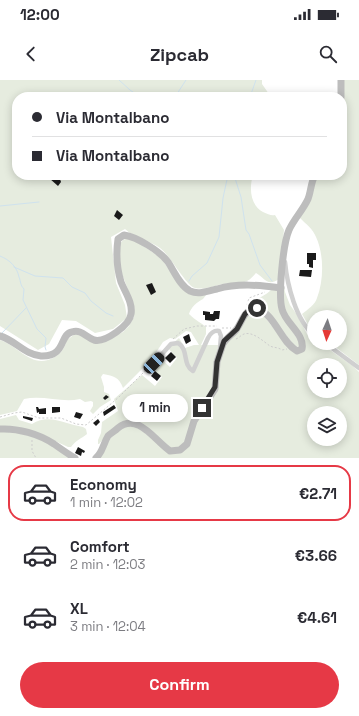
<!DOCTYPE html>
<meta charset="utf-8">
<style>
:root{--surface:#fff;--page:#f7f7f7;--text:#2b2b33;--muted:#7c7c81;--line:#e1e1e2;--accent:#e63946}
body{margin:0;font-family:"Space Grotesk",sans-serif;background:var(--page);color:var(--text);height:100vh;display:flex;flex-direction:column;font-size:15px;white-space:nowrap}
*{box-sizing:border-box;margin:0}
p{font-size:13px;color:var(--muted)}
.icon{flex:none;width:22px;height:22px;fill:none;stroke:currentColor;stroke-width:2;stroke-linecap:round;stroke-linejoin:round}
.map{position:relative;height:378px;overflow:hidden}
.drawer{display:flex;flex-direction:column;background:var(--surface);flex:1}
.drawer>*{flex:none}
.top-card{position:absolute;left:12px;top:12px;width:335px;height:88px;border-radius:16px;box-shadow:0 2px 10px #0003;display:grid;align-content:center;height:88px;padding:0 20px;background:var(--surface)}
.needle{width:26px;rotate:183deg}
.buttons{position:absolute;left:307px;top:230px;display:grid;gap:8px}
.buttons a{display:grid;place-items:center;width:40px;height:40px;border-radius:50%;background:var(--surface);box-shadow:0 2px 10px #0003;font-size:20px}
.end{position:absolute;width:18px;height:18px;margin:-9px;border:5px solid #333;background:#fff;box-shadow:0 0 0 2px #fff}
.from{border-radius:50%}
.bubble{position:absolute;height:28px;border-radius:14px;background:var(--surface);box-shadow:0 2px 10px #0003;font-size:13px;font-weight:800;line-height:28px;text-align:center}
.car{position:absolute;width:12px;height:24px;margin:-12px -6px;border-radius:5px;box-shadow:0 0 3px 1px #0007;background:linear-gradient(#222 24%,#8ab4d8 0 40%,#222 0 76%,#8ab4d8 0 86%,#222 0)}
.top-card b{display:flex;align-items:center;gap:14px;height:38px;font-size:15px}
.top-card b+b{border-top:1px solid var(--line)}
.top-card i{width:10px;height:10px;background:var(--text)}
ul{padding:7px 0 0;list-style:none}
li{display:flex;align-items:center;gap:12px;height:56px;margin:0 8px 6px;padding:0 12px;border:2px solid transparent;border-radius:16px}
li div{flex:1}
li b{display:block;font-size:15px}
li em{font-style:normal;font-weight:800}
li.selected{border-color:var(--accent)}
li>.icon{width:36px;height:36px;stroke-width:1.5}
.cta{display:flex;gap:8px;margin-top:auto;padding:8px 20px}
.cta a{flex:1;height:46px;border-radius:24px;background:var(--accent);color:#fff;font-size:16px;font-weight:800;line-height:46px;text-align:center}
.status{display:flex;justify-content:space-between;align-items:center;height:28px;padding:0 20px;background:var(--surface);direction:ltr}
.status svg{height:11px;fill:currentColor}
header{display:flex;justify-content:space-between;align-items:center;height:52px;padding:0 20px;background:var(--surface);font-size:18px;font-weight:800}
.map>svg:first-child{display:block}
</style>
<div class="status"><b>12:00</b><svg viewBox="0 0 49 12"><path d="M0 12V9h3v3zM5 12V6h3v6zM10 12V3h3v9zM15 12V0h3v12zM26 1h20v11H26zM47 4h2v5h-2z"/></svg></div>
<header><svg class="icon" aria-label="back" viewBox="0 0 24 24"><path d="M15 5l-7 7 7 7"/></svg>Zipcab<svg class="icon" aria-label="search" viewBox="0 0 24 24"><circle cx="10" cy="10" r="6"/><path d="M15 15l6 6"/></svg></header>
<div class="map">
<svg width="359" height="378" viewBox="0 0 359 378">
<rect width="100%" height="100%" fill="#fff"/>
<g fill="#e6ecdf" fill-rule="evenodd">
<path d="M0 0H262V4L269 14V17H17V95H253C249 108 250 125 263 132 268 134 271 136 275 135L284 150 279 199C267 207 265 198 256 193 253 196 250 200 247 201 240 204 230 203 222 204 213 206 205 210 195 208 187 207 170 175 160 168 149 160 134 158 125 149L111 157 116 203 125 225 127 238 113 249 95 253 76 241 62 240 49 264 38 270 0 246Z"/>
<path d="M343 0H359V285L330 263H340V237H314V252L311 250 302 234C308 229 315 225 317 218 324 200 324 174 316 157 313 149 306 144 300 138L318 95H342V66L344 54Z"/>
<path d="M128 158 136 161 161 178 182 209 206 215 203 219C197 222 191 227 189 234 196 241 200 242 206 247V254L201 265H218L214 307 185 362 181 367 170 369 141 344 113 348 99 364H98V360L101 353 102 342 118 331 114 319 142 295 155 306 162 297 150 288 160 278 170 287 177 278 168 268 179 258 185 268 194 265H199L191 252 186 251 175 259 170 258 163 262 151 280 123 308C119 297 114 296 103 294L101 297 104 307V312L109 314 111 320 100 327 93 334 90 331 93 326V322L91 321 85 322 80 319C62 323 43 315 24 319L17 331 0 335V260C19 266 31 289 53 278 61 274 64 269 67 260L75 254 103 262 123 252 129 246 134 237 133 222 120 189V164L123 160Z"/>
<path d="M283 198 285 212 290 225 298 236 307 254 314 259V263H320L353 286 359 292V378H100C109 360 113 348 135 345L168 372H182L196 342 209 322 219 280 225 264 249 234 256 231 265 237 287 266 304 270 286 235 283 224ZM314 285H340V311H314ZM314 333H340V359H314Z"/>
<path d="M272 209 276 210 278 212 292 250 299 262 300 268 294 265 271 236 248 228C249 217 254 220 261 217 265 215 269 212 272 209Z"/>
<path d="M16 335 19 340 32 344C49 333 65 344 83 347L86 349 87 354C82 358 75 361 71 367H68L38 353 0 346V339Z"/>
<path d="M0 351 25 354 39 358 70 378H0Z"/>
</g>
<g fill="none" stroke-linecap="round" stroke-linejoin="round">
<g stroke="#cfe2ee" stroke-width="1">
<path d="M119 0 130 10 140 17"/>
<path d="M175 17 186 0"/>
<path d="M236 17H243"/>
<path d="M250 17 256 0"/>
<path d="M234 95 241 117 246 150 249 154 260 185 272 201"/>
<path d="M0 126 39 122"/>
<path d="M0 176C10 180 17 187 19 197 21 202 20 205 24 209L23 220 37 249 46 258 45 267 46 270"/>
<path d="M14 187 35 196 63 198 72 207 85 213 91 221 106 233 113 236"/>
<path d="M189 201 192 196 207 183 219 157 223 118 228 95"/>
<path d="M2 253 26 228"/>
</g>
</g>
<g fill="#1a1a1a">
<path d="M50 95H56L60 99 61 102 58 106 49 98Z"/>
<path d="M117 130 123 135 119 140 114 136Z"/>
<path d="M307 173H316V180H313V188L309 187V184H307Z"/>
<path d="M300 190H312L311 197 299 196Z"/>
<path d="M152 203 156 212 151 215 146 205Z"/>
<path d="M203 231 210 232V234H213L214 231H220L219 239H216L214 241 205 240V235H203Z"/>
<path d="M189 254 191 261 186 264 183 257Z"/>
<path d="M171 272 176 277 170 283 165 278Z"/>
<path d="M155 291 161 296 157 301 151 296Z"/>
<path d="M106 315 109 317 105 320 103 318Z"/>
<path d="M114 325 116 328 104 336 103 332Z"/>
<path d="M36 327H38L39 329 46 328V334H39V332L37 333Z"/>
<path d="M52 327H60V332L52 333Z"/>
<path d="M76 332 83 334 80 339 74 337Z"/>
<path d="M23 336 33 338 32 341 23 338Z"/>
<path d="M98 339 100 342 96 346 93 343Z"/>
<path d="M78 367 85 371 84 373 82 372 81 376 75 373Z"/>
</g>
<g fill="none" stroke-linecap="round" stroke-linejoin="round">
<g stroke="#cdcdcd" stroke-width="1" stroke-dasharray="2 2" stroke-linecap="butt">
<path d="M247 225 249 218 265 212"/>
<path d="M222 248H231"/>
<path d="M173 259 184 249 197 246H217"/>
<path d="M236 259C239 258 241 255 244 254 253 251 264 262 270 266 274 268 278 267 282 270L287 269"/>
<path d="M0 337 14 333 22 332 39 338H61L76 344 86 345 119 317 151 285"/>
<path d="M32 360V371L36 378"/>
</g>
<g stroke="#d0d0d0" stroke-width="4.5">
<path d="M285 182C287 204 296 241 314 255"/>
<path d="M325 263 359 288"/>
<path d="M154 283 171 264 178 263C189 269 182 285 193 291L208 258C210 254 214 250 219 251L221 256 220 268"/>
</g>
<g stroke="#bdbdbd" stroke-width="7">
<path d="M341 17V0"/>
<path d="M0 256C15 260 25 275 41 276 67 277 59 254 72 252 81 249 86 257 94 260 105 263 130 245 131 234 133 223 125 212 121 202 117 189 116 173 118 159L124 155C137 157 160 171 168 182 174 191 180 206 190 211 199 215 207 211 217 209 238 203 259 205 281 208"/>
<path d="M0 349C18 348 39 354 54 364 61 369 68 374 75 378"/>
<path d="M96 378C103 372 103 364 108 356 111 353 115 351 118 348 138 332 155 361 170 371L180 370 187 364 194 341 215 309 217 282 223 264C226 258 232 255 236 250 243 241 243 230 257 228 276 236 280 261 297 271L302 269C305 254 285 243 282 229 278 215 283 164 289 150 294 139 303 130 308 119 311 111 311 102 315 95"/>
</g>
</g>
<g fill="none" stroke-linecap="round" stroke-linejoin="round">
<path stroke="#333" stroke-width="5" d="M202 328 215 307 217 282 224 261 237 249 245 234 251 229 257 228"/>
</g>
</svg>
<div class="buttons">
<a><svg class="needle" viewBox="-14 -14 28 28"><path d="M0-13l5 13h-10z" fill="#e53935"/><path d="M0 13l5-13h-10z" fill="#7c7c81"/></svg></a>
<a><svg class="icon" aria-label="locate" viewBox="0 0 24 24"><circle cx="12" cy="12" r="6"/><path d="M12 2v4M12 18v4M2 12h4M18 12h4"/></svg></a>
<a><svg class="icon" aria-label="layers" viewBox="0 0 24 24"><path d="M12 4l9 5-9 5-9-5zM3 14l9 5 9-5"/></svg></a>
</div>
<i class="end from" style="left:257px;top:228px"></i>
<i class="end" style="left:202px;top:328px"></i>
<div class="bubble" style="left:122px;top:314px;width:66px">1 min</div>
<i class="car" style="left:154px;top:283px;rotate:44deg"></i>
<div class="top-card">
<b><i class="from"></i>Via Montalbano</b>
<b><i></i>Via Montalbano</b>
</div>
</div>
<section class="drawer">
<ul>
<li class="selected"><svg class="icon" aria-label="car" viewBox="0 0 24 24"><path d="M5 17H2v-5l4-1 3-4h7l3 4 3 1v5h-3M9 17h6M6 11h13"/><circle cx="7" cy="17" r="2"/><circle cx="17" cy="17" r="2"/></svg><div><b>Economy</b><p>1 min · 12:02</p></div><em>€2.71</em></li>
<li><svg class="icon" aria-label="car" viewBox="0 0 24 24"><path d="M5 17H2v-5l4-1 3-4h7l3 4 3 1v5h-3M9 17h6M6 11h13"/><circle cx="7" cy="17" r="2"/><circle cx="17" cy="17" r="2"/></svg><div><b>Comfort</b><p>2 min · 12:03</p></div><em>€3.66</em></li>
<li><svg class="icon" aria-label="car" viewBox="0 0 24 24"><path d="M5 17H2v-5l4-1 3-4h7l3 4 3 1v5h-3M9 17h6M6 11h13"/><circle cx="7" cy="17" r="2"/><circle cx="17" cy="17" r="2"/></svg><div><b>XL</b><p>3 min · 12:04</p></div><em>€4.61</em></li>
</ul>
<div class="cta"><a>Confirm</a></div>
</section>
